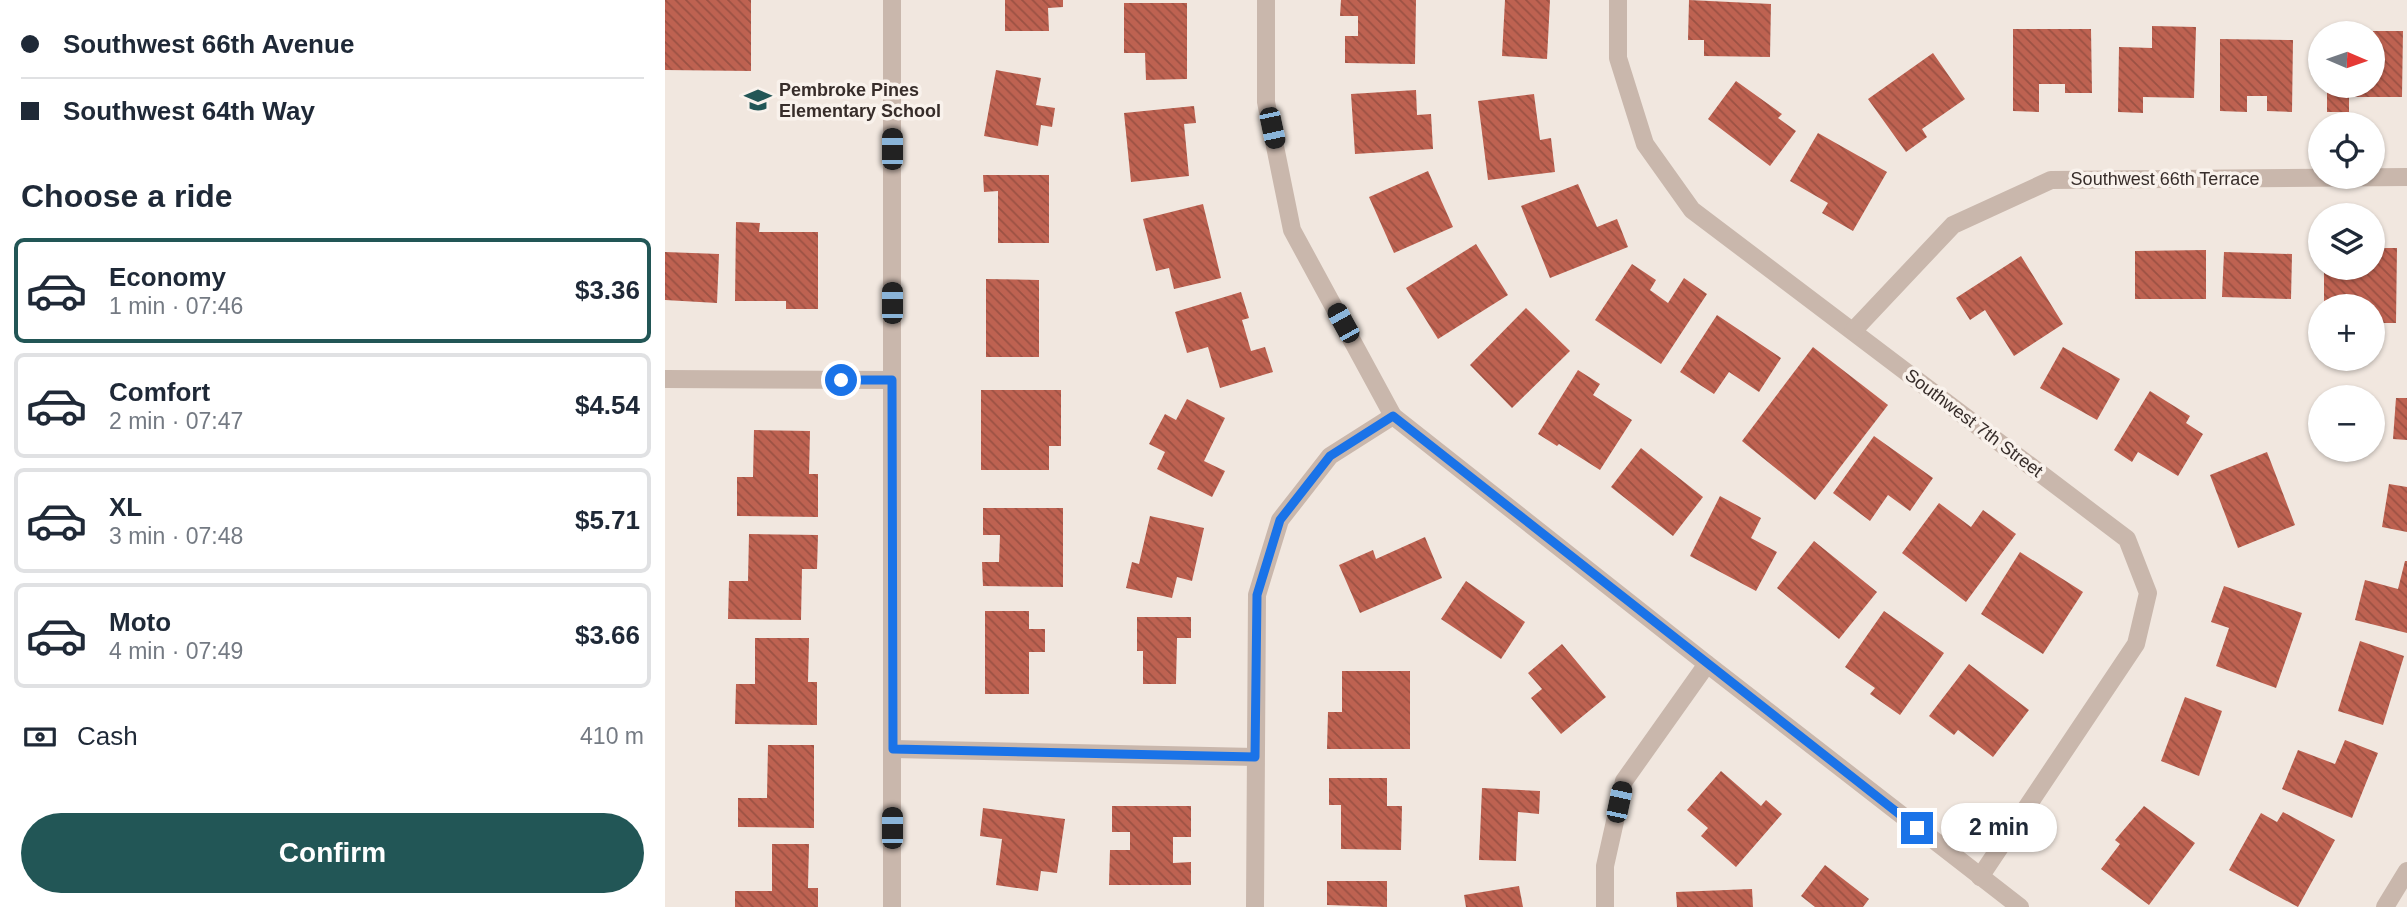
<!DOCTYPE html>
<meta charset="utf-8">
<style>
:root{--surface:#fff;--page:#f2f2f3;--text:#1f2937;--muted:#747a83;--line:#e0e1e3;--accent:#225656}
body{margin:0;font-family:Helvetica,sans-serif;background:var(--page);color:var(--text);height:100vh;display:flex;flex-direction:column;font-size:26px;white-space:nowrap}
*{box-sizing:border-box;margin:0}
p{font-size:23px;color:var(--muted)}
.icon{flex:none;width:38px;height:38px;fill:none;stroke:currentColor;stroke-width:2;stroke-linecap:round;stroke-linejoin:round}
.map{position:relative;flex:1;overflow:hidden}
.panel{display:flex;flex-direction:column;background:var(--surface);width:665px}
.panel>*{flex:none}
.banner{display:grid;align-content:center;height:154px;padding:0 21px;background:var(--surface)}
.needle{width:46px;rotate:92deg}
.fabs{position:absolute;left:1643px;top:21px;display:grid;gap:14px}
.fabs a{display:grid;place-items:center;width:77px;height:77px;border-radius:50%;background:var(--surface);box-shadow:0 2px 5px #0004;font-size:35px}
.end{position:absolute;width:32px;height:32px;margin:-16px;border:9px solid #1a73e8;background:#fff;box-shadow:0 0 0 4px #fff}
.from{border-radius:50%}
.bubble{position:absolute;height:49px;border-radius:24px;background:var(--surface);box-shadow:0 2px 5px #0004;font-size:23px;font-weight:700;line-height:49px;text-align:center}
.car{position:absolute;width:21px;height:42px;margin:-21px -10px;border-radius:9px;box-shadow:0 0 5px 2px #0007;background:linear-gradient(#222 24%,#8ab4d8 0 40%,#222 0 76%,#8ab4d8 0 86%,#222 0)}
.banner b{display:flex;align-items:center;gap:24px;height:66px;font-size:26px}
.banner b+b{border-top:2px solid var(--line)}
.banner i{width:18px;height:18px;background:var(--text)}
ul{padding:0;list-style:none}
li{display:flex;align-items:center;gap:21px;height:105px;margin:0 14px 10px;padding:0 7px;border:4px solid var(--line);border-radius:10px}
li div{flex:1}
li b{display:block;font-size:26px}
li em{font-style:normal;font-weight:700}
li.active{border-color:var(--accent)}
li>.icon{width:63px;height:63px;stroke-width:1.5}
h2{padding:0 21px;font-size:32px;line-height:84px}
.pay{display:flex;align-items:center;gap:18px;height:77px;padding:0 21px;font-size:26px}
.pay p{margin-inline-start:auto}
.primary-button{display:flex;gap:14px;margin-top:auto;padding:14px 21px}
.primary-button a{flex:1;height:80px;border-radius:42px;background:var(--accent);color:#fff;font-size:28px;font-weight:700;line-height:80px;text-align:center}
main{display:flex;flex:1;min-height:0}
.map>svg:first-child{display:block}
</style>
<main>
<section class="panel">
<div class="banner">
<b><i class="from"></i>Southwest 66th Avenue</b>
<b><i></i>Southwest 64th Way</b>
</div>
<h2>Choose a ride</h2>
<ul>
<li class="active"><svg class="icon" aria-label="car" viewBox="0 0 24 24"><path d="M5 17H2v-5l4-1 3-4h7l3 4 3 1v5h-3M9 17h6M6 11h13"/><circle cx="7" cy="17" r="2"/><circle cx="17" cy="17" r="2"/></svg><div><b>Economy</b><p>1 min · 07:46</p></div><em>$3.36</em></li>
<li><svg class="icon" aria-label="car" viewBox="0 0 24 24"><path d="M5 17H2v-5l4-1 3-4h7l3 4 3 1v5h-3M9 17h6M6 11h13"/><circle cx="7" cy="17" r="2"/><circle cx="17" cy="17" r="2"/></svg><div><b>Comfort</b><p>2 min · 07:47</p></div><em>$4.54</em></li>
<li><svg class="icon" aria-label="car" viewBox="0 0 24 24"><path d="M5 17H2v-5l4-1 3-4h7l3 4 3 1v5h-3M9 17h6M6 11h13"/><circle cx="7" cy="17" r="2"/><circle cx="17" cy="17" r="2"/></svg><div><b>XL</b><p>3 min · 07:48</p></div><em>$5.71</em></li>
<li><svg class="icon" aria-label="car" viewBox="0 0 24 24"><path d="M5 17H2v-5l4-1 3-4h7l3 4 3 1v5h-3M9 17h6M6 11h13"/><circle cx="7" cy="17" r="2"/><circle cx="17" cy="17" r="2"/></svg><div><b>Moto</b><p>4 min · 07:49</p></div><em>$3.66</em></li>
</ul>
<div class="pay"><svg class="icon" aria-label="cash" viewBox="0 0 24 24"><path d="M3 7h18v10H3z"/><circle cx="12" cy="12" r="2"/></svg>Cash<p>410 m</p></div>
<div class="primary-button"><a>Confirm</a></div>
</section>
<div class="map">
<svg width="1742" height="907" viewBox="0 0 1742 907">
<defs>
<pattern id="building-back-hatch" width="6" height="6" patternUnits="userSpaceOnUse" patternTransform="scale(1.75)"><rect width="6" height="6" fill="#be6251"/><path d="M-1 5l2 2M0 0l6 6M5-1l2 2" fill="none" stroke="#9b5143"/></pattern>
</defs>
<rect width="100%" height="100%" fill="#f1e7df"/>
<g fill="url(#building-back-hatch)">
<path d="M0 0H86V71L0 70Z"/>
<path d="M340 0H398V7L383 8 384 31H340Z"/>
<path d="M676 0H751L750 64 680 63V36H693V16H675Z"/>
<path d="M840 0H885L882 59 837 56Z"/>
<path d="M1024 0 1106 4 1105 57 1039 56V40H1023Z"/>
<path d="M459 3H522V79L481 80 480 53H459Z"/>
<path d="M1487 26 1531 27 1529 98 1478 97V113L1453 112 1454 47 1487 48Z"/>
<path d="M1348 29H1426L1427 93H1400V84H1374V112L1348 111Z"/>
<path d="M1708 31H1738L1737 97H1684V112H1662V86H1708Z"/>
<path d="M1555 39 1628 40 1627 112 1602 111V96H1582V112L1555 111Z"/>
<path d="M1268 53 1300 99 1257 129 1262 137 1241 152 1203 99Z"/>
<path d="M331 70 376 78 371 105 390 108 387 127 376 125 373 146 319 136Z"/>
<path d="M1071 81 1117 114 1113 118 1131 131 1105 166 1043 119Z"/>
<path d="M751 90 752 115 766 114 768 149 690 154 686 94Z"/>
<path d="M869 94 875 140 886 138 890 172 823 180 813 101Z"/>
<path d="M529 106 531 123 519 124 524 176 466 182 459 113Z"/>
<path d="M1153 133 1222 172 1188 231 1157 213 1163 203 1125 181Z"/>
<path d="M763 171 788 227 729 253 704 197Z"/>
<path d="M318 175H384V243H333V191L319 192Z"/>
<path d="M913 184 932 227 952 219 963 247 885 278 856 206Z"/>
<path d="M538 204 556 278 509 289 504 268 491 271 478 219Z"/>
<path d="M71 222 95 223 94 232H153V309H121V301H70Z"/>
<path d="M811 244 843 295 773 339 741 288Z"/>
<path d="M1708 248H1732L1731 323H1708V306H1659V268H1708Z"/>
<path d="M1541 250V299H1470V251Z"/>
<path d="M0 252 54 254 52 303 0 300Z"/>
<path d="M1559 252 1627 254 1626 299 1557 297Z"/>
<path d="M1356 256 1398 324 1349 356 1320 310 1305 320 1291 298Z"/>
<path d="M967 264 991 280 985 290 1003 303 1019 278 1042 294 996 364 930 320Z"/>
<path d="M321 279 374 280V357H321Z"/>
<path d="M576 292 584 318 577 320 586 351 600 347 608 372 555 388 543 347 522 353 510 312Z"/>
<path d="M861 308 905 351 847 408 805 365Z"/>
<path d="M1052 315 1116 358 1094 392 1064 372 1049 394 1015 372Z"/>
<path d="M1148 347 1223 405 1150 500 1077 441Z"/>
<path d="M1398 347 1455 379 1432 420 1375 388Z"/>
<path d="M913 370 935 384 928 395 967 420 935 470 894 444 892 446 873 434Z"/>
<path d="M316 390H396V446H384V470H316Z"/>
<path d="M1485 391 1525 416 1521 423 1538 434 1513 476 1473 452 1467 462 1449 450Z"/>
<path d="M1731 398H1742V440L1728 439Z"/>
<path d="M522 399 560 418 539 461 560 471 547 497 492 469 500 452 484 444 500 414 511 420Z"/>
<path d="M89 430 145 431 144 474H153V517L72 516V477H88Z"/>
<path d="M1209 436 1268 478 1245 511 1223 495 1205 521 1168 493Z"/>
<path d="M976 448 1038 497 1008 536 946 487Z"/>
<path d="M1602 452 1630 525 1573 548 1545 475Z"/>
<path d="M1724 484 1742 487V532L1717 527Z"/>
<path d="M1055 496 1096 518 1086 538 1112 552 1091 591 1025 556Z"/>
<path d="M1274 503 1306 527 1318 510 1351 534 1301 602 1237 553Z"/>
<path d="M318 508H398V587L318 586 317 562H334L335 535H318Z"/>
<path d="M485 516 539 528 527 581 512 577 507 598 461 588 467 562 474 564Z"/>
<path d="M84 534 153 535 152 569H137L136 620 63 619 64 581H83Z"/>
<path d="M760 537 777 578 695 613 674 565 708 550 711 559Z"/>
<path d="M1149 541 1212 592 1174 639 1112 588Z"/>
<path d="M1355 552 1418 592 1378 654 1316 614Z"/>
<path d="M1740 561H1742V633L1690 620 1700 580 1733 589Z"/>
<path d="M801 581 860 622 836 659 776 619Z"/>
<path d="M1559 586 1637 613 1611 688 1551 666 1564 628 1546 622Z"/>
<path d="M320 611H364V629H380V652H364V694H320Z"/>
<path d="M1219 611 1279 653 1235 715 1205 694 1210 688 1180 667Z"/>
<path d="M472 617H526V638H512L511 684H478V651H472Z"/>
<path d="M90 638H144L143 682H152V725L70 724 71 684H90Z"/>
<path d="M1695 641 1739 656 1718 725 1673 711Z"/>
<path d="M897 644 941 697 896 734 866 698 877 689 863 673Z"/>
<path d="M1304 664 1364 710 1328 757 1293 730 1289 735 1264 716Z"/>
<path d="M677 671H745V749H662L663 712H677Z"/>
<path d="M1520 697 1557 711 1534 776 1496 761Z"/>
<path d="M1680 740 1713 753 1687 818 1617 789 1633 750 1670 764Z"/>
<path d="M103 745H149V828L73 827V798H102Z"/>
<path d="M1056 771 1096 806 1101 800 1117 814 1071 867 1036 836 1043 828 1022 810Z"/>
<path d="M664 778H722V806H737L736 850 676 849V805H664Z"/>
<path d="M817 788 875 791 874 814 853 812 851 861 814 860Z"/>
<path d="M447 806H526V837H508V863L526 862V885H444L445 850H465V832H447Z"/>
<path d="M1479 806 1530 843 1484 905 1436 869 1455 844 1450 840Z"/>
<path d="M318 808 400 819 392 873 376 871 373 891 331 885 337 839 315 836Z"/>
<path d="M1618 812 1670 840 1633 907 1564 870 1596 813 1612 822Z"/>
<path d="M107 844H144L143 888H153V907H70V891H107Z"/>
<path d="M1160 865 1204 899 1198 907H1150L1136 896Z"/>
<path d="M662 881H722V907L662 905Z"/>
<path d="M854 886 858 907H801L799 895Z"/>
<path d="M1087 889 1088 907H1012L1011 892Z"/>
</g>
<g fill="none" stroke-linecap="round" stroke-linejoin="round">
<g stroke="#c9b7ac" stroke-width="18">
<path d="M953 0V58L980 144 1027 210 1462 539 1483 593 1471 644 1315 877"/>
<path d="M1188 331 1288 225 1386 180 1742 177"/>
<path d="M0 379 227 380"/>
<path d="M728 416 1042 664 1355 907"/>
<path d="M228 749 590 757"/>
<path d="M227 907V0"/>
<path d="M590 907 592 595 615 520 665 456 728 416 627 230 601 102V0"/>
<path d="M940 907V866L959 781 1042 664"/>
<path d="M1720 907 1742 871"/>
</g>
</g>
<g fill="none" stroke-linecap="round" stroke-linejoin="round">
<path stroke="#1a73e8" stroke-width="9" d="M176 380H227L228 749 590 757 592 595 615 520 665 456 728 416 1252 828"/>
</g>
<defs>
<symbol id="school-bare" viewBox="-9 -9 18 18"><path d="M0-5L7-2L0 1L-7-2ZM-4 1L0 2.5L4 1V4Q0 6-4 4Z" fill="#225656" stroke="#f9f2ec" stroke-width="2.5" paint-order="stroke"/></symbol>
</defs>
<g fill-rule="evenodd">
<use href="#school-bare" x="74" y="81" width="38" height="38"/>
</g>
<g text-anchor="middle" stroke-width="7" stroke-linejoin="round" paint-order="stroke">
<g font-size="18" font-weight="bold" fill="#372d2a" stroke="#f9f2ec" text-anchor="start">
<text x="114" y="96">Pembroke Pines<tspan x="114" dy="21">Elementary School</tspan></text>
</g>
<g font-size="18" fill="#372d2a" stroke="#f9f2ec">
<text x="1500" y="185">Southwest 66th Terrace</text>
<text transform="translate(1309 423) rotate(37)" y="6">Southwest 7th Street</text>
</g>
</g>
</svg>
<div class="fabs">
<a><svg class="needle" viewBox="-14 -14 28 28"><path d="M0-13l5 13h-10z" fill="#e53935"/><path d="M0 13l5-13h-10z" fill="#747a83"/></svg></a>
<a><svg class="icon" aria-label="locate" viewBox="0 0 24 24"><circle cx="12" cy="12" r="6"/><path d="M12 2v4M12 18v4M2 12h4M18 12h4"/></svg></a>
<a><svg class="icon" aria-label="layers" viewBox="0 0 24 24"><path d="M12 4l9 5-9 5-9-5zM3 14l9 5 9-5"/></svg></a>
<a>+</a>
<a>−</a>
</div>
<i class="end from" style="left:176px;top:380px"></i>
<i class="end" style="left:1252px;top:828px"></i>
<div class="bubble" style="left:1276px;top:803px;width:116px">2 min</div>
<i class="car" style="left:607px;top:128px;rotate:168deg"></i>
<i class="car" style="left:227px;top:149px;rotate:0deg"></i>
<i class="car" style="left:227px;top:303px;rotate:0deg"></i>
<i class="car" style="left:678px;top:323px;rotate:331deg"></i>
<i class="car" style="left:954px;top:802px;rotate:12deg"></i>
<i class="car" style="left:227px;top:828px;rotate:0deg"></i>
</div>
</main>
